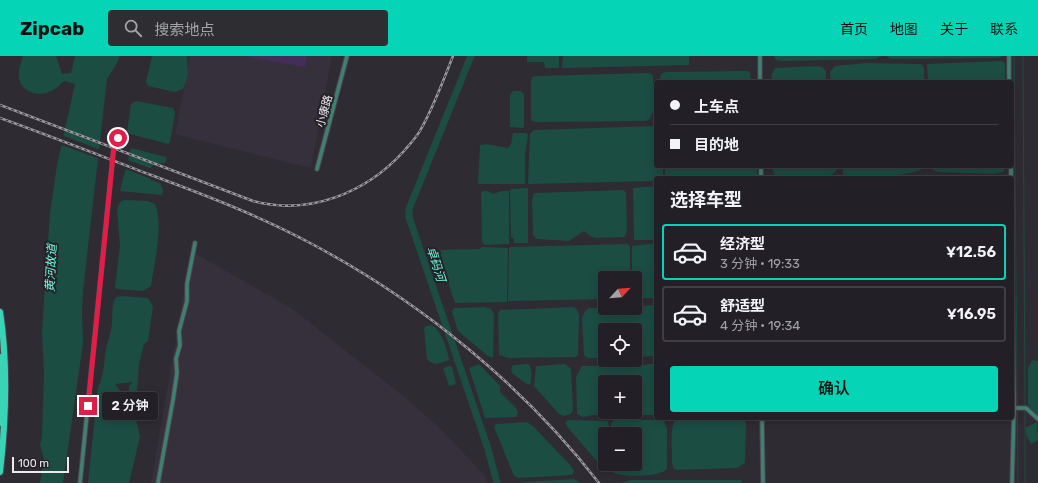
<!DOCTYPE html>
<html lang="zh">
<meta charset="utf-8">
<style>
:root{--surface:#222026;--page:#2e2d32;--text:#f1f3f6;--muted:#a2a3a7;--line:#3f3e43;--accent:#05d5b6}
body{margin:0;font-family:Rubik,"Noto Sans SC",sans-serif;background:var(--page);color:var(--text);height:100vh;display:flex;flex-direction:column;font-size:15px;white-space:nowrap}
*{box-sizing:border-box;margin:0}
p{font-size:13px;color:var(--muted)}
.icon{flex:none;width:22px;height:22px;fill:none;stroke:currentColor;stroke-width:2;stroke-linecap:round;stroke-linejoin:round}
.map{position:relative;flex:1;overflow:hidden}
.panel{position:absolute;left:654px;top:120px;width:360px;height:244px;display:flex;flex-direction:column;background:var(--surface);border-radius:4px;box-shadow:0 2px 10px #0003,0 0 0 1px var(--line)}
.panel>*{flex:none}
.hud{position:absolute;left:654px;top:24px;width:360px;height:88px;border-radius:4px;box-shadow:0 2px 10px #0003,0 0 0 1px var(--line);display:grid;align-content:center;height:88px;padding:0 16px;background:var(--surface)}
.needle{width:26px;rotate:64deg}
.fabs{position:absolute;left:598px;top:215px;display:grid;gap:8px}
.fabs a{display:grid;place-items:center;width:44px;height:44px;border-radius:4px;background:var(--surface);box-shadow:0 2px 10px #0003,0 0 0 1px var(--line);font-size:20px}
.scale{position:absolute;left:12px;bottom:10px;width:57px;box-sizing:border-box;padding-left:4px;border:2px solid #eceaee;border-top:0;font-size:11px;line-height:14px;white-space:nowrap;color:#eceaee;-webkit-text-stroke:3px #242128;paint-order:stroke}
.end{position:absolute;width:18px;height:18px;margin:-9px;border:5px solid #e11d48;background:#fff;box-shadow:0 0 0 2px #fff}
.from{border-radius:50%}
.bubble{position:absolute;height:28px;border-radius:4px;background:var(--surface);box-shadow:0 2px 10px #0003,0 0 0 1px var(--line);font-size:13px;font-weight:600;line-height:28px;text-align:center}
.hud b{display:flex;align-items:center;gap:14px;height:38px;font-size:15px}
.hud b+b{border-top:1px solid var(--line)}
.hud i{width:10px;height:10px;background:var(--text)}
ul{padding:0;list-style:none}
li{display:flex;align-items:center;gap:12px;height:56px;margin:0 8px 6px;padding:0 8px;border:2px solid var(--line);border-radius:4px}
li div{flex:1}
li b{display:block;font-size:15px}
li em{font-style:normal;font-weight:600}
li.current{border-color:var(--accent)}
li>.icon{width:36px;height:36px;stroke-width:1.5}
h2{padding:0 16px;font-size:18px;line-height:48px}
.button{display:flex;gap:8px;margin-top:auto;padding:8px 16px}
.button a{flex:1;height:46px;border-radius:4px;background:var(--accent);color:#111;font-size:16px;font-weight:600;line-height:46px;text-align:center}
header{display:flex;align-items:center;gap:24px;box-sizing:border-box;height:56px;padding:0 20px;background:var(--accent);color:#111}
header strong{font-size:19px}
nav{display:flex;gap:22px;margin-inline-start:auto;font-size:14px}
.search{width:280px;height:36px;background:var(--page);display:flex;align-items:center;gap:10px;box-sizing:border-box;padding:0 14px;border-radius:4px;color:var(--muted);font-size:15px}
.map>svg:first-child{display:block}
</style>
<header>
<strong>Zipcab</strong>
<div class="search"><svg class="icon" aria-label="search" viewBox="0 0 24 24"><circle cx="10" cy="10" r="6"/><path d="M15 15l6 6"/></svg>搜索地点</div>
<nav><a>首页</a><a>地图</a><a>关于</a><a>联系</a></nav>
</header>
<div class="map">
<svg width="1038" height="427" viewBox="0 0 1038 427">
<rect width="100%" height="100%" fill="#2e2b32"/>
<g fill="#36303d">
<path d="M190 0H332L311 112 175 78Z"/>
<path d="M191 195 294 254 407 343 444 376 485 420 487 427H151Z"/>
</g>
<path fill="#422e58" d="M243 0H307L305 11Z"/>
<g fill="#1b4d43" fill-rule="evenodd">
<path d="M23 0H56L62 18 71 17 75 0H120L117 7 107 23 83 235 82 256 83 287 63 427H40L44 403 40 389 42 380 44 317 42 276 50 157 57 109 75 28 64 25C59 30 53 35 46 37 35 40 20 34 19 22 18 15 21 6 23 0Z"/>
<path d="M152 0H187L188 19 183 33 175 36 148 30 146 26Z"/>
<path d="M527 0H559V12H545L544 6H527Z"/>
<path d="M563 0H689V9L562 12Z"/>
<path d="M774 0H882L875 3 782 5 776 4Z"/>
<path d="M886 0H1002L999 2 891 3Z"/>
<path d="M1003 5 1005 8V26H928L927 8Z"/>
<path d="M867 7 921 8 924 12V26H831L830 16 835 10Z"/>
<path d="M818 10 822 11 826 15V26H771L772 18 775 12Z"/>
<path d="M748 15 750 17 751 26H659L661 18 666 16Z"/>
<path d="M648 17 652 18 653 21 654 53 650 63 646 65 537 66 532 65 531 62V25L532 21 537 20Z"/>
<path d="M513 35H520L524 38V70L523 72 510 71V39Z"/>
<path d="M136 45 173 52 175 57 170 86 168 88 130 78 127 76 131 48Z"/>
<path d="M656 70V110H663V122H656V125L528 128 530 78 534 74Z"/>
<path d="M513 77H526L528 79 525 99V128H478L480 89 486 88 508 92 511 88Z"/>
<path d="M131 92 166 101 167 103 165 107H156L152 110 148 119 151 124 160 127 163 134 162 139 120 135Z"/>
<path d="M665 110H757V121L665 122Z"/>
<path d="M771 110H838L836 115 831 119 783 121 775 119Z"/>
<path d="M842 110H923V112C916 120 861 122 848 122L843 118Z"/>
<path d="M931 110H1006V111L1003 116 994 118 938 116 933 114Z"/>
<path d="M656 130V184H634L633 132Z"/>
<path d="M528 132V187H514V183L511 181 510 133Z"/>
<path d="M624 134 626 137 627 173 625 181 595 182 590 180 584 175 569 185 537 183 533 179 532 144 534 137Z"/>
<path d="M483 135H488L493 138 501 135H509V188L485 189 482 186 481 137Z"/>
<path d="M124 144 148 145 155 148C164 167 154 209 151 230L143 235 117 233 115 231 120 190 117 153 120 146Z"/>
<path d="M656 187V242H635V222H632V190Z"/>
<path d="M627 188 630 190V222H605V243L508 245 509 194 510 191Z"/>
<path d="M482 191 508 192 507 246 455 247 437 194 479 193Z"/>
<path d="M123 240 148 242 153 250 148 285 144 288 139 308 137 335 139 350 136 363 140 381 129 427H88L98 331C104 320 104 305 106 293 108 284 112 275 112 265 113 257 111 249 116 241ZM133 326 129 330V340L125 341 115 328Z"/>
<path d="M656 249V300L635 301V274H605V302H588L584 299 582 262 585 255 589 252H635V250Z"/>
<path d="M485 251 491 253 494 258 493 302 488 300 458 275 452 256 454 252Z"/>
<path d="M574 251 577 254 579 259 578 299 576 301 509 302 499 299 498 258 500 254Z"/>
<path d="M432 269C442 276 447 292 449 304L437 308 432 307 427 303 424 272 426 270Z"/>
<path d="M1032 304 1038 305V360L1028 350V312Z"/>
<path d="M656 307V359H593L583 361 577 358 576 321 582 310 644 309ZM605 326H635V356H605Z"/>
<path d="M479 308 500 330V336L516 352 518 357 516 361 485 362 469 312Z"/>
<path d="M528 308C533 312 531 322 531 327L528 329 512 317 511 312 513 309Z"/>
<path d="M565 308 571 313 573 354 571 358 564 360 559 358 534 330 536 310Z"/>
<path d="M450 310 452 311 456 328 449 330 443 312Z"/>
<path d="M678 362 743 363 746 367 745 407 737 412 678 414 674 413 672 407C673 396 668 366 678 362Z"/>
<path d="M568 364 608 365 610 378H605V408H610L609 413 605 414 601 410 569 373 565 367Z"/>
<path d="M614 364H664L667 373V413C661 421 620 422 613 416L612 408H635V378H611V368Z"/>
<path d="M527 366 534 371 570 409 574 415 572 419 519 422 514 420 494 371 496 368Z"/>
<path d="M1037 366 1038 384 1031 388 1027 381 1025 372Z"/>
<path d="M574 423 580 427H519L526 426Z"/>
<path d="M630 424H741L742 427H621Z"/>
</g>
<g fill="#2e2b32">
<path d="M61 79 101 94 100 103 59 88Z"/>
<path d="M125 103 152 113 150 119 154 124 123 112Z"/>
</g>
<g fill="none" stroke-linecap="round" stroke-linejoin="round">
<g stroke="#1b4d43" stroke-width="1">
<path d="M1014 0 1018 427"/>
<path d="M1023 0 1025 350"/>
<path d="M1025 354V427"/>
</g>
<path stroke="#1b4d43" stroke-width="7" d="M471 0 409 153V161L488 393 497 427"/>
<defs>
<g id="minor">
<path d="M760 0V26"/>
<path d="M1009 0V26"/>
<path d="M761 110V122"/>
<path d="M1011 110V122"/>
<path d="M317 113 347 0"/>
<path d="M1012 212 1014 352 1012 427"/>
<path d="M1014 352H1026L1038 363"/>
<path d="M762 362 763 427"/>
<path d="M80 427 114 89 118 82"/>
<path d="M158 427 173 344 177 317 176 303 180 289 179 275 187 245V228L195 187"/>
</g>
<g id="primary">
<path d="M0 256C8 308 6 363 0 416"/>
<path d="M0 301V367"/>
</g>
</defs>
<use href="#minor" stroke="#49464c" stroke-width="5.5"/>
<use href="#primary" stroke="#49464c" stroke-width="8"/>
<use href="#minor" stroke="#408072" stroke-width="3.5"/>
<use href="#primary" stroke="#39d3b6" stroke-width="6"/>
<defs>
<g id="rail">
<path d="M0 49 253 145C309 160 366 137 404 95 410 88 417 81 421 73 434 50 443 25 453 0"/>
<path d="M0 62C50 80 101 100 151 119 205 139 260 160 312 188 421 246 523 329 599 427"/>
</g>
</defs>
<use href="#rail" stroke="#9c999f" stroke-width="2.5"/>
<use href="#rail" stroke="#242128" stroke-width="1" stroke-dasharray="3" stroke-linecap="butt"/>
</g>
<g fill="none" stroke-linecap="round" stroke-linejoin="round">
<path stroke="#e11d48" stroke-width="5" d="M88 350 114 89 118 82"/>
</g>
<g text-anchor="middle" stroke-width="4" stroke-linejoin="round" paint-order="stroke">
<g font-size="11" fill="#eceaee" stroke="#242128">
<text transform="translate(324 55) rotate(-75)" y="4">小康路</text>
</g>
<g font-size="12" font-style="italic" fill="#73f8db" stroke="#242128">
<text transform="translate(436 208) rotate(72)" y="4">卓码河</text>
<text transform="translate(51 212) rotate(-87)" y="4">黄河故道</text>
</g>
</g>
</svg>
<div class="fabs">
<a><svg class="needle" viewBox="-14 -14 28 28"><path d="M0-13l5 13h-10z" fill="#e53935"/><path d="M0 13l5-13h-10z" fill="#a2a3a7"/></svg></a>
<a><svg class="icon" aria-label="locate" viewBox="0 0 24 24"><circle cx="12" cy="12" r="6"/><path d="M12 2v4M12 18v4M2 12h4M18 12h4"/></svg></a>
<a>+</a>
<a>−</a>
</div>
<div class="scale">100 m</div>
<i class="end from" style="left:118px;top:82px"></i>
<i class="end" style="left:88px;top:350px"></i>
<div class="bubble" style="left:102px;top:336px;width:56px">2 分钟</div>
<div class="hud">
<b><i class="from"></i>上车点</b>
<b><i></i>目的地</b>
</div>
<section class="panel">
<h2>选择车型</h2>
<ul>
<li class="current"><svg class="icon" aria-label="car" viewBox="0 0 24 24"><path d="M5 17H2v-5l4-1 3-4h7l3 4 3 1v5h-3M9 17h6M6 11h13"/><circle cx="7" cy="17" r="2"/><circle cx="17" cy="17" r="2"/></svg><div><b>经济型</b><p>3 分钟 · 19:33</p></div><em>¥12.56</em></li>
<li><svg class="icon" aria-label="car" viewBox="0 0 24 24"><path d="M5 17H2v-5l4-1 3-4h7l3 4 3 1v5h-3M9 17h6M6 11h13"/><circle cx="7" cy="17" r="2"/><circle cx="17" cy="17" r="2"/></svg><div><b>舒适型</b><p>4 分钟 · 19:34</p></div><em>¥16.95</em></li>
</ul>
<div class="button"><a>确认</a></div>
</section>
</div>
